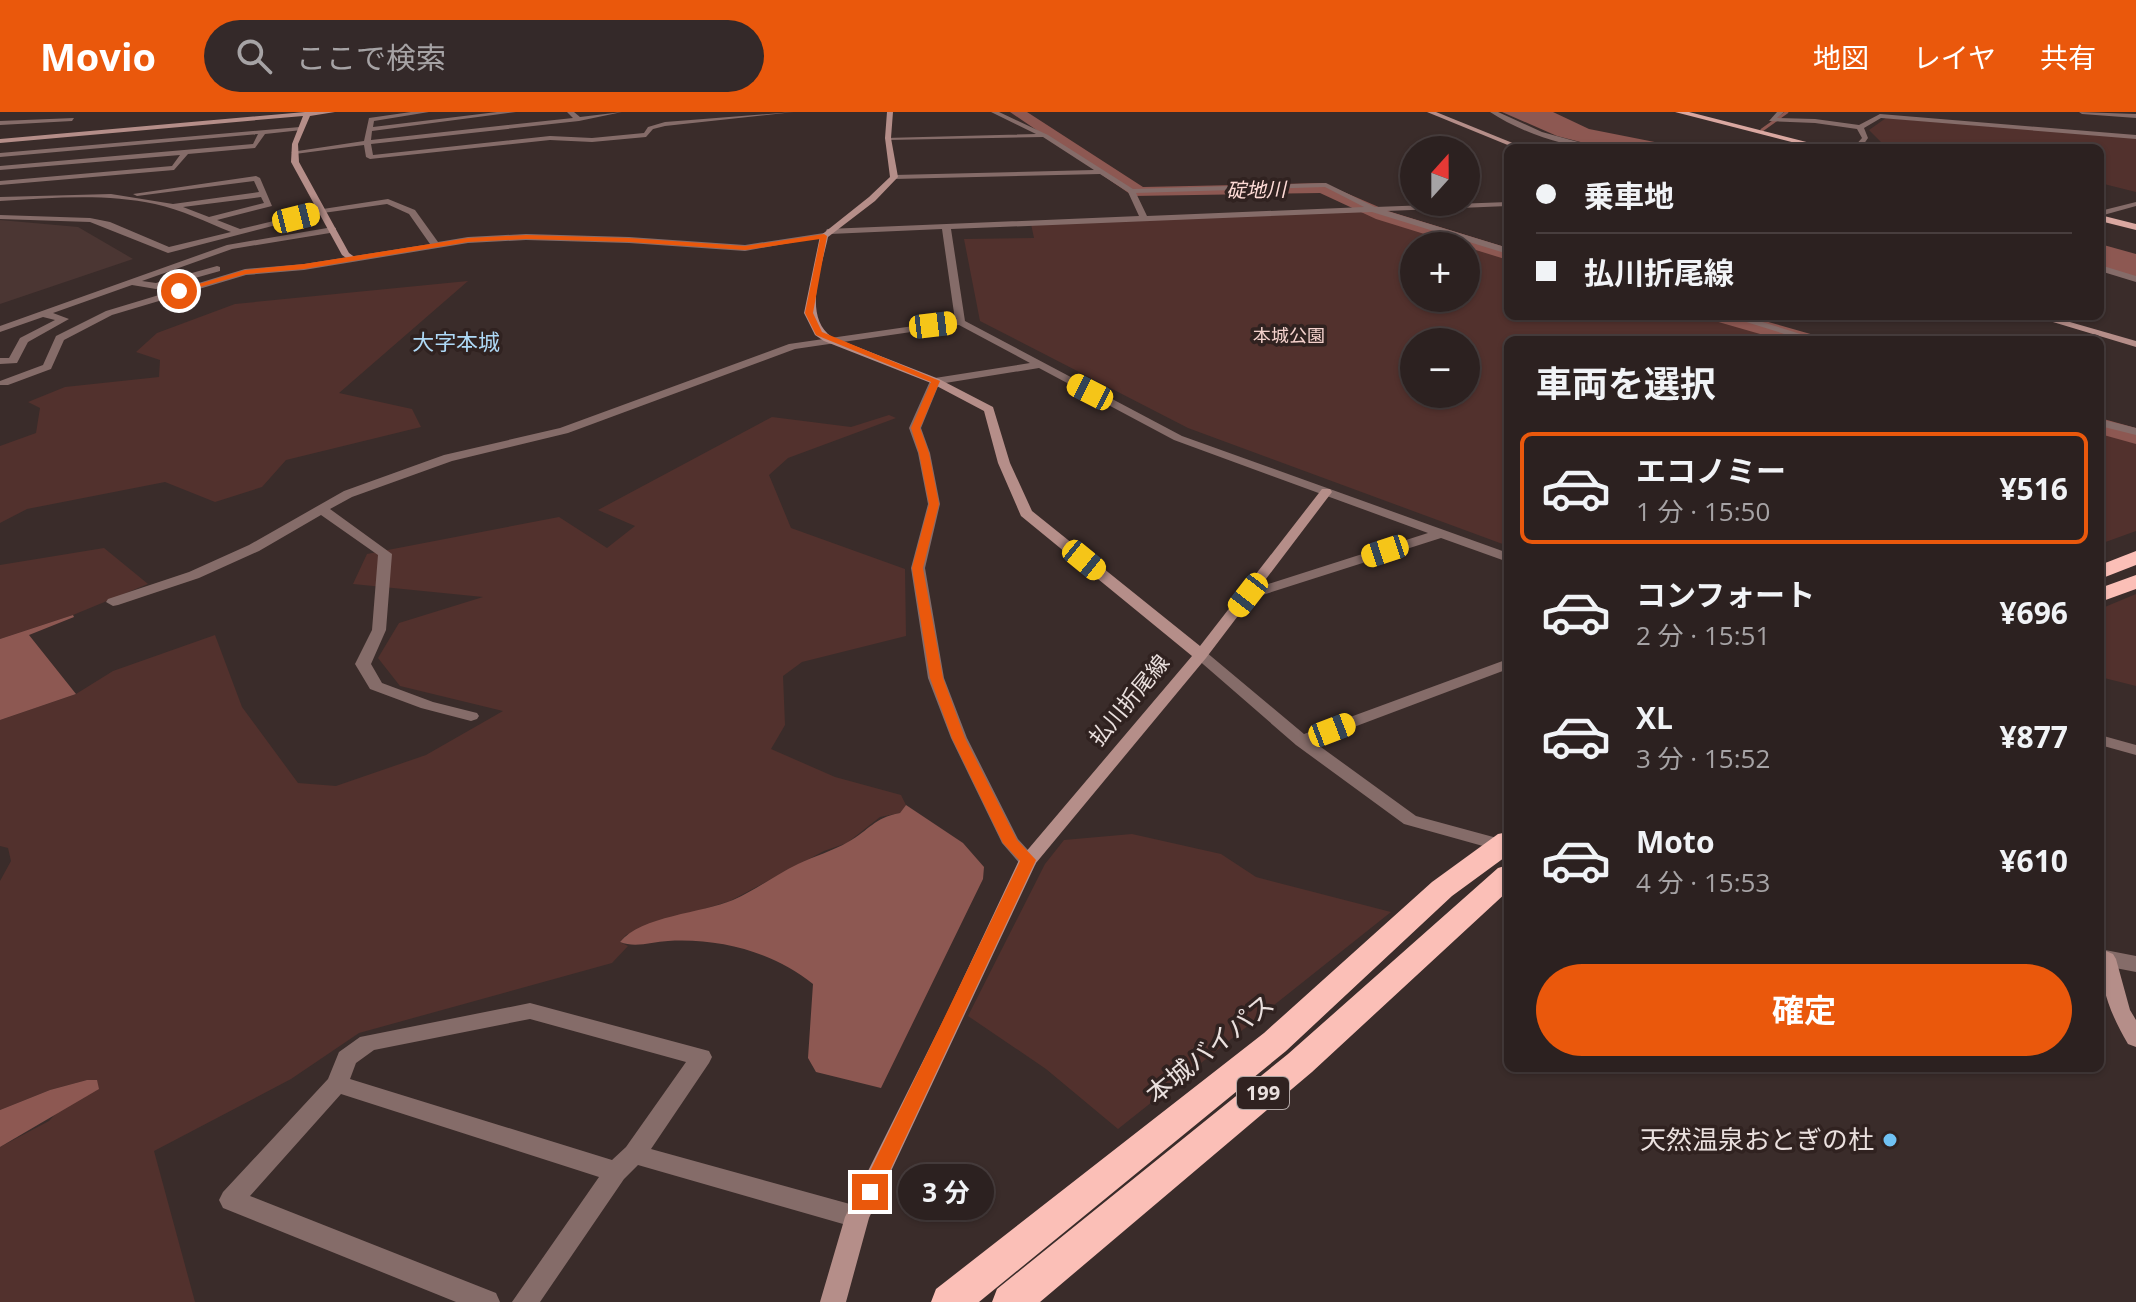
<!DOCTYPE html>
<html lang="ja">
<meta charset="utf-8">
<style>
:root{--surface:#2c2120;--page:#342929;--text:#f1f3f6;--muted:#a6a3a5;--line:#483e3e;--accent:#ea580c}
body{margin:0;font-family:"Open Sans","Noto Sans JP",sans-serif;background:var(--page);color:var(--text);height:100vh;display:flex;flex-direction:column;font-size:30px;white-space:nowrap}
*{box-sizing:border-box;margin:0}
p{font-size:26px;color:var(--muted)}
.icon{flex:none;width:44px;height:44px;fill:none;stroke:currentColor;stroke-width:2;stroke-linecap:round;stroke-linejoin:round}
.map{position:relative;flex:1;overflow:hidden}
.details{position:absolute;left:1504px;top:224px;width:600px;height:736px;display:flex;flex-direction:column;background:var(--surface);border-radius:12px;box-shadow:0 2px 6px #0004,0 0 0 2px var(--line)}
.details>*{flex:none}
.banner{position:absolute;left:1504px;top:32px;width:600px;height:176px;border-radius:12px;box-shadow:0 2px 6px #0004,0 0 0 2px var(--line);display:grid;align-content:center;height:176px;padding:0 32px;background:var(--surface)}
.needle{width:52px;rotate:21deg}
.controls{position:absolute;left:1400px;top:24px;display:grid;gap:16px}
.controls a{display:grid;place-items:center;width:80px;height:80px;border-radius:50%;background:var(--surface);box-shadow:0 2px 6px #0004,0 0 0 2px var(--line);font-size:40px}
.end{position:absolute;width:36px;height:36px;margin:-18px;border:10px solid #ea580c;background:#fff;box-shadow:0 0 0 4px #fff}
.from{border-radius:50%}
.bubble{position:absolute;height:56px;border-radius:28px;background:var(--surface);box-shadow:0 2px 6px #0004,0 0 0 2px var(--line);font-size:26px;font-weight:700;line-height:56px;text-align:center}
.car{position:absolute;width:24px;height:48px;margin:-24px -12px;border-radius:10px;box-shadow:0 0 6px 2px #0007;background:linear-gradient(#f5c518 24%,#345 0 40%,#f5c518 0 76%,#345 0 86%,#f5c518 0)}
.banner b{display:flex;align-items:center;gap:28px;height:76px;font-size:30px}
.banner b+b{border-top:2px solid var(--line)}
.banner i{width:20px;height:20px;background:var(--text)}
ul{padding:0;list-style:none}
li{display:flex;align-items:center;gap:24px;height:112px;margin:0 16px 12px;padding:0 16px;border:4px solid transparent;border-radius:12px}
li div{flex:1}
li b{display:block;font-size:30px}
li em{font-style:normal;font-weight:700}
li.active{border-color:var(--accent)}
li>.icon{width:72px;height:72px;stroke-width:1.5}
h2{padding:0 32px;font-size:36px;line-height:96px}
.button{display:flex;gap:16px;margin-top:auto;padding:16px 32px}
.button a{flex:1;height:92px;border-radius:48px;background:var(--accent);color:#fff;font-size:32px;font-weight:700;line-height:92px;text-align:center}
header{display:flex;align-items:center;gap:48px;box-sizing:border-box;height:112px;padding:0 40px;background:var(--accent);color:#fff}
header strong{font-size:38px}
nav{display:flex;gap:44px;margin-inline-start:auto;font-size:28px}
.search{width:560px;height:72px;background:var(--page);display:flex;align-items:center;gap:20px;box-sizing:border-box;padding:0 28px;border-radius:44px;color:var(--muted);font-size:30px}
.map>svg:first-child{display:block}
</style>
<header>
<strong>Movio</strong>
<div class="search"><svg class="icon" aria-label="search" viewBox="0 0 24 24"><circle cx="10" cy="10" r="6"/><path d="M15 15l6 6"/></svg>ここで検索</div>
<nav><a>地図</a><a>レイヤ</a><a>共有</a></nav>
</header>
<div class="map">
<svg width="2136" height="1190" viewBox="0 0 2136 1190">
<rect width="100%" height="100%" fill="#3a2c2a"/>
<path fill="#4b3633" d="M0 108 78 115 133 147 0 192Z"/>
<g fill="#52312d" fill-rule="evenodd">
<path d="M1886 6 2136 26V80L2100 71V36H1887L1869 18Z"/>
<path d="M1369 99 1508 142V204H1720L1804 228H1508V434L1188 316 980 209 964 127 1034 126 1031 112ZM1414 134H1466V186H1414ZM1414 230H1466V282H1414Z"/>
<path d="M468 169 339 281 412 297 421 315 286 348 262 375 215 390 165 370 27 397 0 411V334L36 321 40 296 28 290 65 275 159 265 160 248 136 240 157 221 235 192Z"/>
<path d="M889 303 896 306 788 346 769 363 791 416 905 457 906 524 802 550 783 564 785 613 771 637 835 665 901 683 906 693 900 701 880 705 847 731 824 739 730 789 649 814 626 823 620 830 628 834 612 851 359 921 291 967 154 1039 195 1190H0V1035L49 1009 87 968 50 978 0 998V769L11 749 8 736 0 734V608L76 582 113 559 215 523 242 595 298 671 336 674 426 643 503 599 400 574 378 546 399 511 483 485 353 472 367 442 559 405 607 436 635 414 598 398 772 305 851 315Z"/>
<path d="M2100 314 2136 324V419L2100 432Z"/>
<path d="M104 436 148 472 73 503 0 527V453Z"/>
<path d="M2136 482V574L2100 565V497Z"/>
<path d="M1132 722 1221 742 1256 765 1391 800 1118 1017 1046 957 968 904 1045 752 1064 728Z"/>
</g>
<g fill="#8d5852">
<path d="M1502 0H1553L1589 17 1685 36H1604L1557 24Z"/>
<path d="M2100 132 2136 142V166L2100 154Z"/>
<path d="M73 503 74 505 29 523 76 582 0 608V527Z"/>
<path d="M906 693 963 731 984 755 983 767 881 976 816 960 808 946 813 872C773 840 720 826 668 829 652 830 635 836 620 830 641 804 702 801 733 788 756 778 775 763 798 752 814 744 833 739 848 730 870 718 873 706 900 701Z"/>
<path d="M87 968H97L99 977 0 1035V998L50 978Z"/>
</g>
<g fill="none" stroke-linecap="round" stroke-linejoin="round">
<path stroke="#8d5852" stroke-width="3" d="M1762 18 1787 0"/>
<g fill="#8d5852" fill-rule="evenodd">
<path d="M1010 0H1027L1143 75 1323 71 1388 99 1508 136V148L1376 107 1320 81 1133 84Z"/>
<path d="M1712 204H1747L1814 223 1817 228H1781L1715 209Z"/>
<path d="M2100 306 2136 316V332L2100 322Z"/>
</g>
<g fill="#856c69" fill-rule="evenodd">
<path d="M411 0H429L374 9 373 15 497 0H516L372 19 371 28 573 6 567 0H574L580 5 622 0 579 9 371 32 373 43 550 24 592 26 644 21 648 15 665 10 794 0 665 14 653 17 646 25 592 30 550 28 370 47 366 45 364 33 295 42 291 40 364 29 369 6Z"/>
<path d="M991 0H999L1048 23 1133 77 1326 71 1375 95 1508 90V94L1387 99 1508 136V142L1372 100 951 117 965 209 1182 324 1508 441V450L1441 426 1253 486H1243L1241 483 1243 480 1428 421 1174 328 1039 256 939 272 921 316 930 341 940 392 925 456 944 566 967 626 1018 727 1037 748 1035 753H1021L1002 731 951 626 928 566 911 456 928 392 918 341 909 316 930 269 935 266 1030 251 959 213 795 237 568 321 452 349 352 385 330 397 392 442 386 518 371 552 382 571 433 590 477 601 479 604 477 607 471 609 421 596 370 577 355 552 372 518 378 443 321 403 259 439 199 466 118 493 113 494 106 490 108 487 189 460 249 433 344 379 444 343 560 316 789 232 955 208 942 117 830 122 826 119 827 117 1139 104 1128 80 1100 62 894 67 890 65 894 63 1094 58 1043 25 888 28 885 26 1036 22ZM1325 75 1364 95 1147 104 1136 81Z"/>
<path d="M1490 0H1498L1542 20 1600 36C1564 36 1519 19 1490 0Z"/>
<path d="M1777 0H1784L1777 6 1815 7 1859 13 1880 2 2136 23V27L1881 6 1864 16 1868 26 1861 36H1853L1862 26 1857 17 1815 11 1769 9Z"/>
<path d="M2079 0 2136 2V6L2082 2Z"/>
<path d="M74 6 72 9 0 13V9Z"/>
<path d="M300 15 302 18 265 22 255 36 188 42 174 58 0 73V69L172 54 180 43 0 58V54L253 32 258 22 0 45V41Z"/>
<path d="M256 64 260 66 272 94 217 108 240 117 323 97 388 87 415 98 438 130 468 125 526 122 629 125 745 133 824 121 828 124 745 139 629 131 526 128 468 131 304 158 246 163 112 203 64 228 51 257 8 273H0V269L43 253 56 224 106 199 245 157 304 152 430 132 409 102 387 92 323 101 168 141 90 110 0 107V103L90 106 110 110 169 135 231 120C206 110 182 98 155 92 105 81 51 86 0 89V85L111 82 173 92 259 80 254 69 137 84 133 82ZM261 85 264 91 209 105 183 95Z"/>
<path d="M2136 90V94L2100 104V99Z"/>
<path d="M333 115 336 116V120L232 137 142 169 156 171 217 154 220 155V159L156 177 132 173 53 201 69 207 28 230 17 251 0 252V246H9L20 226 55 208 43 205 0 220V214L227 133Z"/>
<path d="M2100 153 2136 164V170L2100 159Z"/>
<path d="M1727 204H1743L1820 228H1804Z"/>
<path d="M2100 307 2136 316V323L2100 314Z"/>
<path d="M1201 538 1206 540 1304 622 1508 547V557L1314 630 1416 704 1508 729V741L1404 712 1296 633 1196 546 1193 543Z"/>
<path d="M2100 623 2136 633V643L2100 633Z"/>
<path d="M2100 837 2136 844V860L2100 853Z"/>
<path d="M530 891 709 939 712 945 709 951 651 1037 857 1094 866 1097 869 1105 866 1113 857 1116 638 1053 624 1067 540 1190H512L599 1065 341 982 250 1084 496 1181 500 1190H456L223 1096 219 1088 223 1080 328 967 339 940 360 925ZM530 907 686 950 626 1035 612 1048 350 967 356 951 374 938Z"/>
</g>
<g fill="#b58e89" fill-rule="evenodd">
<path d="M305 0H335L310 4 298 32 299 50 349 141 356 146 355 148H349L342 143 291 50 292 32 303 4 0 31V27Z"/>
<path d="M887 0H893L891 26 898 65 875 89 828 125C822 155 802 205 832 225L939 267 993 295 1010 351 1032 399 1200 534 1322 377H1330L1332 380 1206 546 1036 751 869 1106 846 1190H820L845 1105 947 901 1019 748 1192 544 1021 404 998 351 984 299 931 271 824 229 815 223 804 201 820 124 869 85 890 65 885 26Z"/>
<path d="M1427 0H1436L1525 36H1515Z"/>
<path d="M2033 204H2049L2136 229V235Z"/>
<path d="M2106 839 2113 842 2116 847 2130 898 2136 908V935L2128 932C2111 903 2100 876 2100 841Z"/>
</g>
<g fill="#daa8a1" fill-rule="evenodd">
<path d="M1675 0H1689L1830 36H1815Z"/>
<path d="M2100 103 2136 112V118L2100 109Z"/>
</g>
<g fill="#fbbfb7" fill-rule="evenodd">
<path d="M2136 439V453L2100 467V453Z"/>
<path d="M2136 463V477L2100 490V476Z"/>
<path d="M1508 720V743L1452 784 1286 939 979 1190H931L936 1177 1264 921 1432 770 1498 722Z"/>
<path d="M1508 753V779L1312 960 1040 1190H992L997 1177 1288 942 1498 756Z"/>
</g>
</g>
<path fill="#ea580c" d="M824 122 827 124 813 201 822 220 940 269 920 316 929 341 939 392 923 456 943 566 965 626 1017 728 1036 748 877 1086 870 1088 863 1086 860 1080 1020 749 1003 731 952 626 930 566 912 456 929 392 919 341 911 316 931 270 816 223 805 201 820 127 745 138 629 130 526 127 468 130 304 157 246 162 179 181 176 179 245 158 304 152 468 126 526 123 629 126 745 134Z"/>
<circle fill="#70c2f4" stroke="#302220" stroke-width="3" cx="1890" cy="1028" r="8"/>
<g text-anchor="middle" stroke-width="7" stroke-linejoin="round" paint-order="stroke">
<g font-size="18" fill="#f4d1cc" stroke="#302220">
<text x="1289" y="230">本城公園</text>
</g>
<g font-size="20" font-style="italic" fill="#fedbd6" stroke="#302220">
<text transform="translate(1256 78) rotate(-1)" y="7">碇地川</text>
</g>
<rect fill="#302220" stroke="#b2a7a5" stroke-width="2" x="1237" y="965" width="52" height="32" rx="6"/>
<g font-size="20" font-weight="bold" fill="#eae0de">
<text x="1263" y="988">199</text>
</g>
<g font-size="22" fill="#aed9f6" stroke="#302220">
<text x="456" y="238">大字本城</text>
</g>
<g font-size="22" fill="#eae0de" stroke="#302220">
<text transform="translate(1129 588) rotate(-50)" y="8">払川折尾線</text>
</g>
<g font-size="26" fill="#eae0de" stroke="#302220">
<text transform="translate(1210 937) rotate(-39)" y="9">本城バイパス</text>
</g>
<g font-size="26" fill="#eae0de" stroke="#302220" text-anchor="end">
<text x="1874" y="1037">天然温泉おとぎの杜</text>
</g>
</g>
</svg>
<div class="controls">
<a><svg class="needle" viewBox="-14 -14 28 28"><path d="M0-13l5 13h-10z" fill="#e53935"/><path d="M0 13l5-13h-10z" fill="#a6a3a5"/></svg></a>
<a>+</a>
<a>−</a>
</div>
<i class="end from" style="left:179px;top:179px"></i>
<i class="end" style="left:870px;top:1080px"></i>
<div class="bubble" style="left:898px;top:1052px;width:96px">3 分</div>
<i class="car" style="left:296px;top:106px;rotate:76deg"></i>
<i class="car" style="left:933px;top:213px;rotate:83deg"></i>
<i class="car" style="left:1090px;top:280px;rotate:297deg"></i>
<i class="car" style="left:1385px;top:439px;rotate:252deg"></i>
<i class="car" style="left:1084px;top:448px;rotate:129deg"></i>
<i class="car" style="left:1248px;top:483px;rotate:218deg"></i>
<i class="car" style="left:1332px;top:618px;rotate:69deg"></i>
<div class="banner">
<b><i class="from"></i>乗車地</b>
<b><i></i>払川折尾線</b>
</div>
<section class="details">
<h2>車両を選択</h2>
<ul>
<li class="active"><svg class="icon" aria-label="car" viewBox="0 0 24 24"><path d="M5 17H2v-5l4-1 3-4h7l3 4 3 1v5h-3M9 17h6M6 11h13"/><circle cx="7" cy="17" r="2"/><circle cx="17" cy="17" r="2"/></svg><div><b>エコノミー</b><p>1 分 · 15:50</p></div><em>¥516</em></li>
<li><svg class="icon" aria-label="car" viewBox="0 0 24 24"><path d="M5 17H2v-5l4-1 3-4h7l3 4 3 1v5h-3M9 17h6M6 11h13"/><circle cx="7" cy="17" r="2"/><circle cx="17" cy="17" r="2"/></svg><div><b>コンフォート</b><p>2 分 · 15:51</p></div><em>¥696</em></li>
<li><svg class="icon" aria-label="car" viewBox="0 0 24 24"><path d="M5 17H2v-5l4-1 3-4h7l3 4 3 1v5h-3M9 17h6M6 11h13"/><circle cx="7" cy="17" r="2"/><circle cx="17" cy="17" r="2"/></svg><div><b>XL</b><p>3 分 · 15:52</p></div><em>¥877</em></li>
<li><svg class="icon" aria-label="car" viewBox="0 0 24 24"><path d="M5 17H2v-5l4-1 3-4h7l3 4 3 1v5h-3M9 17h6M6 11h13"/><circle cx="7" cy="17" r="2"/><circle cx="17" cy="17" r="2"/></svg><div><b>Moto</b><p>4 分 · 15:53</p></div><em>¥610</em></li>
</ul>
<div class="button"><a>確定</a></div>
</section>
</div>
